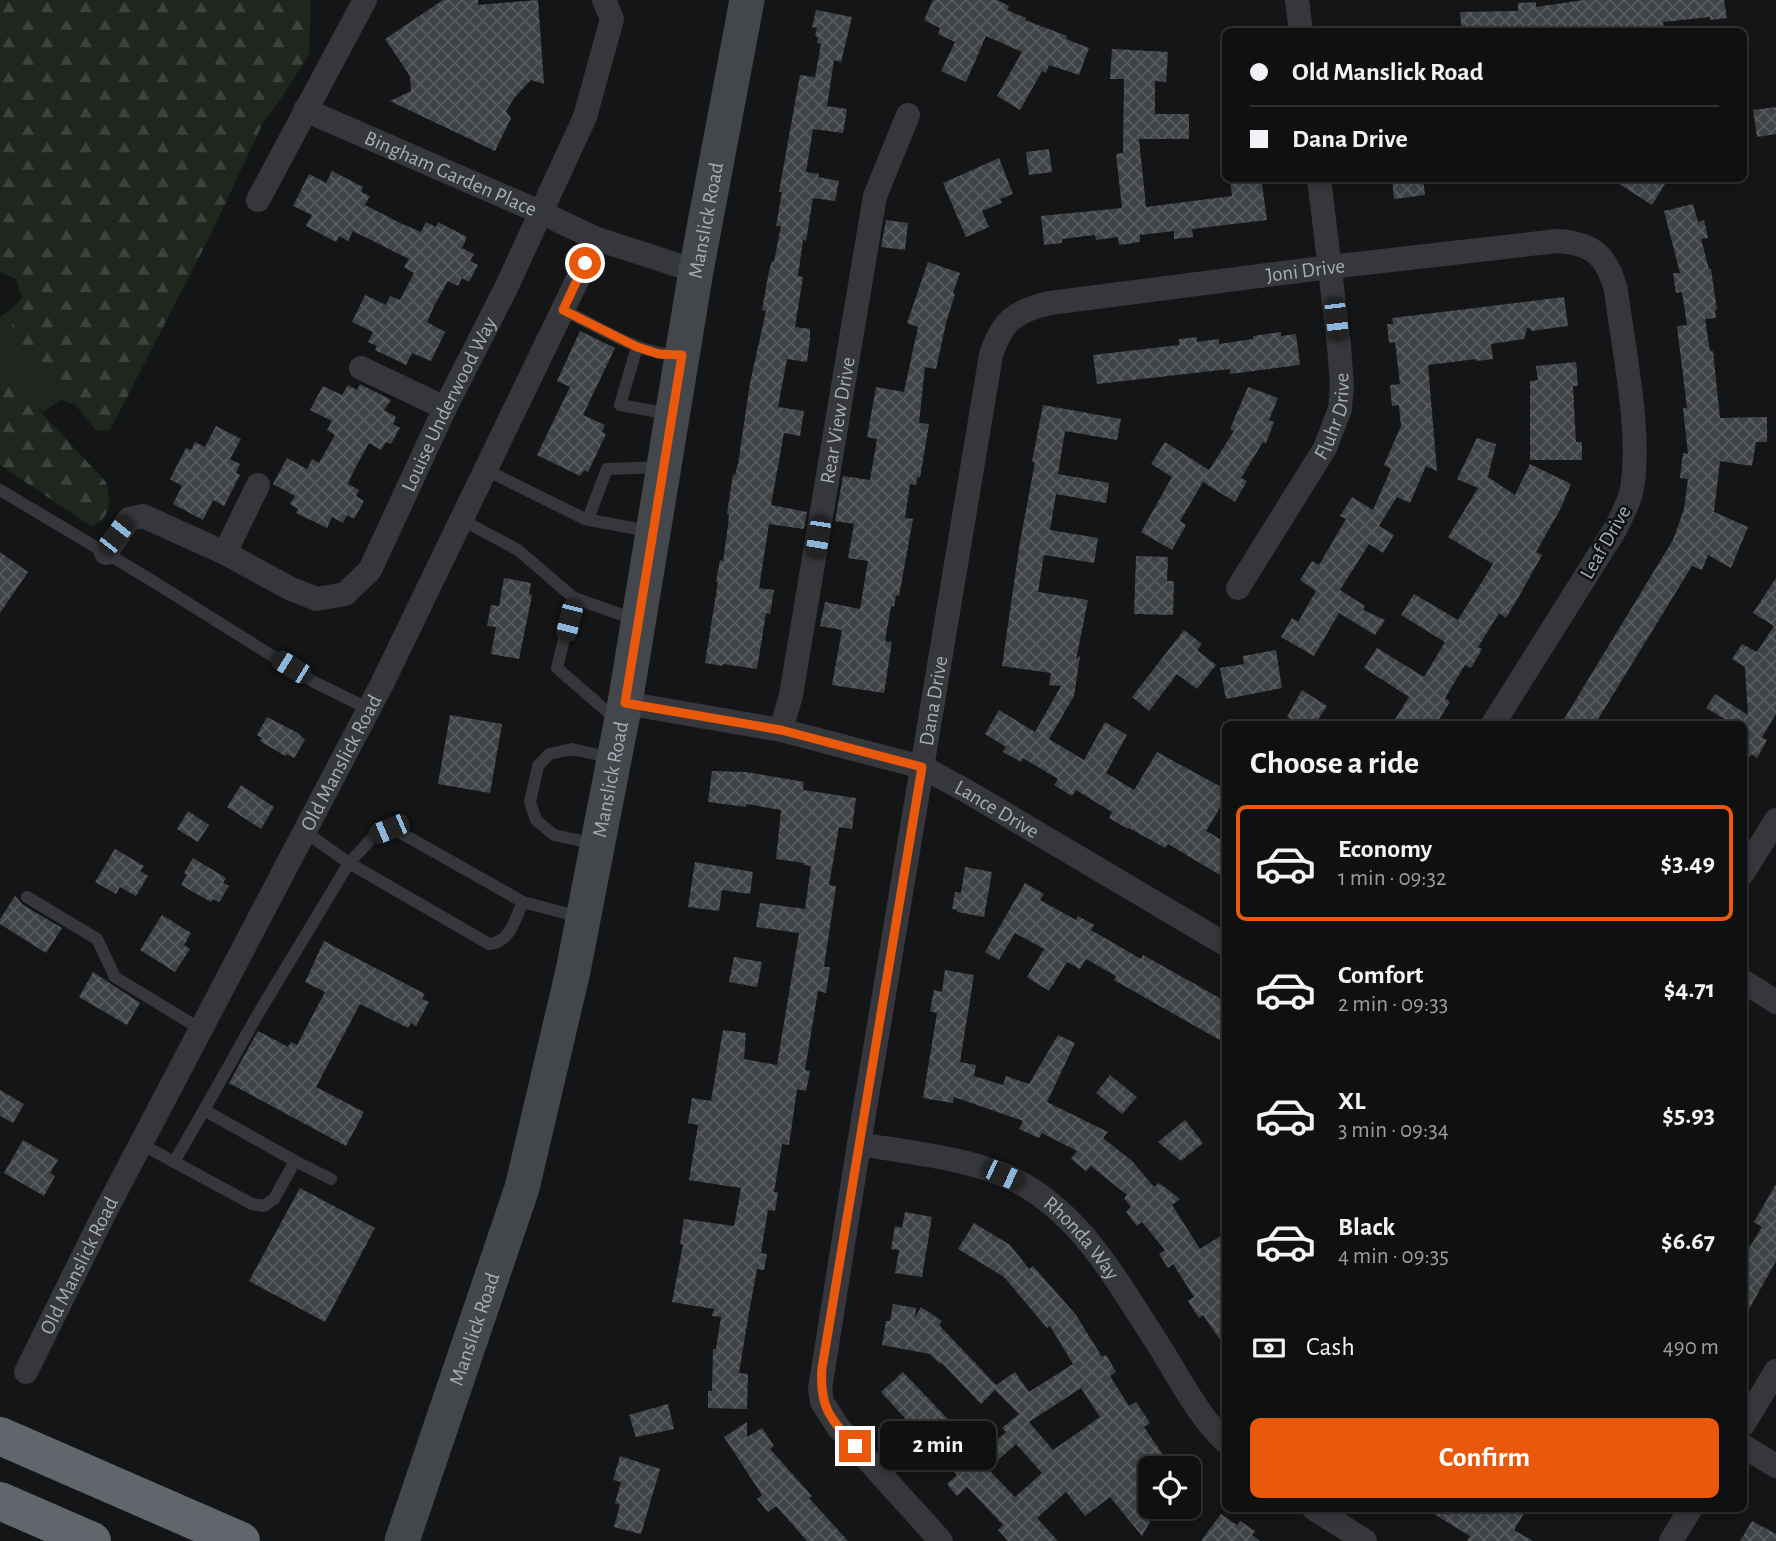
<!DOCTYPE html>
<meta charset="utf-8">
<style>
:root{--surface:#0f1010;--page:#181919;--text:#f1f3f6;--muted:#9b9d9f;--line:#2f3030;--accent:#ea580c}
body{margin:0;font-family:"Alegreya Sans",sans-serif;background:var(--page);color:var(--text);height:100vh;display:flex;flex-direction:column;font-size:26px;white-space:nowrap}
*{box-sizing:border-box;margin:0}
p{font-size:23px;color:var(--muted)}
.icon{flex:none;width:38px;height:38px;fill:none;stroke:currentColor;stroke-width:2;stroke-linecap:round;stroke-linejoin:round}
.map{position:relative;flex:1;overflow:hidden}
.drawer{position:absolute;left:1222px;top:721px;width:525px;height:791px;display:flex;flex-direction:column;background:var(--surface);border-radius:10px;box-shadow:0 4px 10px #0003,0 0 0 2px var(--line)}
.drawer>*{flex:none}
.banner{position:absolute;left:1222px;top:28px;width:525px;height:154px;border-radius:10px;box-shadow:0 4px 10px #0003,0 0 0 2px var(--line);display:grid;align-content:center;height:154px;padding:0 28px;background:var(--surface)}
.buttons{position:absolute;left:1138px;top:1456px;display:grid;gap:14px}
.buttons a{display:grid;place-items:center;width:63px;height:63px;border-radius:10px;background:var(--surface);box-shadow:0 4px 10px #0003,0 0 0 2px var(--line);font-size:35px}
.end{position:absolute;width:32px;height:32px;margin:-16px;border:9px solid #ea580c;background:#fff;box-shadow:0 0 0 4px #fff}
.from{border-radius:50%}
.bubble{position:absolute;height:49px;border-radius:10px;background:var(--surface);box-shadow:0 4px 10px #0003,0 0 0 2px var(--line);font-size:23px;font-weight:600;line-height:49px;text-align:center}
.car{position:absolute;width:21px;height:42px;margin:-21px -10px;border-radius:9px;box-shadow:0 0 5px 2px #0007;background:linear-gradient(#222 24%,#8ab4d8 0 40%,#222 0 76%,#8ab4d8 0 86%,#222 0)}
.banner b{display:flex;align-items:center;gap:24px;height:66px;font-size:26px}
.banner b+b{border-top:2px solid var(--line)}
.banner i{width:18px;height:18px;background:var(--text)}
ul{padding:0;list-style:none}
li{display:flex;align-items:center;gap:21px;height:116px;margin:0 14px 10px;padding:0 14px;border:4px solid transparent;border-radius:10px}
li div{flex:1}
li b{display:block;font-size:26px}
li em{font-style:normal;font-weight:600}
li.on{border-color:var(--accent)}
li>.icon{width:63px;height:63px;stroke-width:1.5}
h2{padding:0 28px;font-size:32px;line-height:84px}
.pay{display:flex;align-items:center;gap:18px;height:77px;padding:0 28px;font-size:26px}
.pay p{margin-inline-start:auto}
.button{display:flex;gap:14px;margin-top:auto;padding:14px 28px}
.button a{flex:1;height:80px;border-radius:10px;background:var(--accent);color:#fff;font-size:28px;font-weight:600;line-height:80px;text-align:center}
.map>svg:first-child{display:block}
</style>
<div class="map">
<svg width="1776" height="1541" viewBox="0 0 1776 1541">
<defs>
<pattern id="forest-firs" width="22" height="20" patternUnits="userSpaceOnUse" patternTransform="scale(1.75)"><rect width="22" height="20" fill="#1e261e"/><path d="M5 1l3.5 6h-7zM16 11l3.5 6h-7z" fill="#3c433c"/></pattern>
<pattern id="building-cross-hatch" width="8" height="8" patternUnits="userSpaceOnUse" patternTransform="scale(1.75)"><rect width="8" height="8" fill="#404346"/><path d="M0 0l8 8M0 8l8-8" fill="none" stroke="#595b5e"/></pattern>
</defs>
<rect width="100%" height="100%" fill="#141516"/>
<path fill="#1e261e" d="M14 307 12 326 19 343 44 365 78 406 61 400 42 413 0 368V317Z"/>
<g fill="url(#forest-firs)">
<path d="M0 0H311L309 54 288 88 262 125 211 234 110 430 96 431 44 365 19 343 12 326 14 307 22 297 16 279 0 272Z"/>
<path d="M0 368 106 482C111 501 112 518 91 526L0 465Z"/>
</g>
<g fill="url(#building-cross-hatch)" fill-rule="evenodd">
<path d="M443 0H478V5L538 0 544 84 531 80 515 97 506 111 511 118 495 151 390 101 411 91 410 76 385 39Z"/>
<path d="M933 0H997L1009 6 1007 10 1026 18 1025 20 1067 36 1066 39 1089 48 1079 75 1049 65 1046 73 1042 71 1020 110 997 96 1022 52 986 36 966 82 941 71 955 42 938 34 940 28 924 20Z"/>
<path d="M1584 0H1724L1727 18 1710 20V17L1663 22 1664 32H1638L1637 26 1602 32H1462L1460 12 1518 11V3L1536 2V7Z"/>
<path d="M816 10 852 17 841 62 834 60 827 106 847 109 843 133 813 129 806 172 819 174 818 177 839 181 835 201 813 198 806 241 803 240 798 276 803 277 795 327 810 329V339L807 362 787 359 778 407 804 411 800 436 784 433 771 505 807 512 804 529 769 524 759 588 774 590 770 614 766 613 757 669 723 664 722 666 705 663 718 582H716L720 560 723 561 728 526 729 515 727 514 733 474 735 475 738 464 750 383 766 311 762 310 769 271 772 261 774 262 781 226H776L782 192H779L800 75 815 77 821 44 817 43 818 37 815 36 817 28 812 27Z"/>
<path d="M1112 49 1168 52 1166 82 1155 81V114H1189V139H1139L1146 207 1232 196 1230 178H1261L1267 220 1192 229 1193 237 1174 239V231L1140 235V242L1119 245 1118 237 1096 240 1095 235 1062 239V243L1044 245 1041 216 1122 208 1116 154 1123 153 1124 79H1110Z"/>
<path d="M1776 107V134L1757 137 1753 110Z"/>
<path d="M1049 149 1052 172 1029 175 1026 152Z"/>
<path d="M999 158 1013 194 1000 199 1002 203 982 211 989 227 966 237 943 183Z"/>
<path d="M332 171 363 187 361 192 370 196 365 205 400 223 421 232 426 222 436 227 438 222 467 237 462 248 474 254 470 261 478 265 469 282 462 278 458 286 448 281 434 306 427 322 445 332 431 361 412 353 406 365 375 350 377 346 368 342 373 332 352 322 365 295 386 305 390 296 400 300 414 273 404 267 409 259 353 231 348 241 339 236 336 242 306 226 312 215 293 206 309 174 326 183Z"/>
<path d="M1392 178H1423L1425 195 1394 199Z"/>
<path d="M1610 178H1656L1665 184 1652 205Z"/>
<path d="M1693 204 1698 222 1704 220 1708 238 1701 239 1709 269H1711L1717 310H1715L1716 318 1705 319 1710 351H1713L1720 418 1767 417V442H1756L1752 466 1720 461 1714 512 1748 527 1731 568 1708 555 1702 570 1692 566 1595 724H1561L1673 540 1684 509 1688 479 1680 478 1683 453 1688 454 1683 408H1687L1677 326 1687 325 1682 292 1676 293 1673 273H1680L1664 211Z"/>
<path d="M886 220 908 223 905 250 881 247Z"/>
<path d="M928 262 960 273 953 293 955 294 946 323 936 369 925 367 919 423 929 424 920 478 917 477 916 485 910 484 905 518 913 519 899 596 896 595 894 607 891 606 885 641 892 642 884 693 832 685 842 630 820 626 825 602 860 609 868 561 848 558 854 524 835 521 843 476 870 480 877 439 867 437 876 387 904 392 918 327 907 323Z"/>
<path d="M1564 297 1568 326 1531 331V329L1527 328 1524 339 1491 344 1493 359 1476 361V359L1428 365 1437 471 1426 466 1410 503 1397 497 1379 526 1394 535 1383 553 1369 544 1340 590 1365 606 1363 610 1385 620 1375 635 1339 613 1314 656 1281 637 1292 618 1298 622 1316 591 1300 580 1312 561 1319 565 1346 519 1340 516 1352 497 1373 510 1391 469 1384 465 1401 426 1399 405 1392 406 1390 385 1400 384 1395 342 1389 343 1387 324H1393L1392 318Z"/>
<path d="M580 331 615 348 583 415 605 425 602 432 606 434 588 472 584 470 580 476 537 455 570 387 557 381Z"/>
<path d="M1281 332V336L1296 334 1300 365 1230 374V369L1097 384 1093 355 1179 345V339L1197 337V342L1219 339V344L1253 339V336Z"/>
<path d="M1576 362 1578 386H1573L1576 442H1582V460H1530V381L1538 380 1536 366Z"/>
<path d="M360 384 391 400 384 410 396 417 393 424 400 428 391 444 386 442 381 450 369 443 352 474 348 484 359 490 356 496 364 501 354 519 347 515 343 523 332 517 327 528 296 513 298 509 290 504 295 496 273 484 287 458 307 469 312 459 319 463 335 435 327 430 332 421 310 410 323 386 342 395 348 385 357 390Z"/>
<path d="M1248 387 1278 398 1269 420 1274 422 1266 443 1263 442 1241 478 1247 481 1235 502 1203 482 1180 521 1186 525 1172 550 1141 532 1172 477 1151 464 1165 442 1209 470 1234 431 1230 429Z"/>
<path d="M1043 405 1121 419 1117 440 1065 431 1058 474 1109 483 1106 503 1056 494 1050 530 1098 538 1094 563 1044 555 1038 592 1088 600 1076 660 1080 656 1074 696 1049 739 1084 760 1105 722 1127 735 1106 773 1134 790 1157 752 1225 789V799L1206 831 1225 842V878L1168 844 1165 848 1129 828 1128 829 1109 818 1112 812 1076 790 1072 796 1054 785 1058 779 1023 758 1021 762 1003 752 1006 747 985 734 999 710 1035 732 1061 686 1049 685 1051 673 1002 666 1020 542 1035 462H1032Z"/>
<path d="M216 426 241 439 230 459 240 464 236 473 240 475 224 506 213 500 203 520 173 504 182 486 170 479 186 448 191 450 195 442 205 447Z"/>
<path d="M1477 438 1496 444 1488 477 1515 495 1530 464 1571 484 1561 508 1536 552 1542 555 1518 598 1506 618 1499 613 1478 647 1482 649 1471 668 1465 665 1445 698 1450 702 1436 724H1392L1409 697 1364 668 1377 648 1424 677 1445 642 1401 615 1414 594 1458 620 1493 564 1448 537 1478 488 1457 479Z"/>
<path d="M0 552 28 572 0 613Z"/>
<path d="M1136 556 1168 557 1167 581H1174L1173 615 1134 614Z"/>
<path d="M504 578 531 583 529 594 532 595 519 659 491 654 496 627 487 626 491 605 499 606Z"/>
<path d="M1776 578V714L1762 737 1767 740 1757 758 1751 754 1743 767V724H1733L1706 708 1715 694 1748 715 1745 667 1732 659 1742 644 1757 652 1774 626 1753 613Z"/>
<path d="M1184 630 1202 644 1197 650 1216 665 1197 689 1177 674 1149 711 1132 697Z"/>
<path d="M1276 650 1282 688 1226 699 1220 668 1244 664 1243 656Z"/>
<path d="M1302 690 1327 706 1315 724H1299L1287 717Z"/>
<path d="M450 715 502 724 490 793 438 784Z"/>
<path d="M267 717 298 733 305 740 294 758 287 754 285 756 260 741 262 738 257 735Z"/>
<path d="M712 771 746 772 804 782 803 790 856 798 852 829 839 827 829 885 836 886 824 967H830L826 993 818 991 805 1070 810 1071 806 1091 797 1089 789 1145 782 1144 774 1192H778L775 1211 768 1210 761 1253 767 1254 764 1270 757 1269 748 1318 739 1373 748 1374 747 1409 708 1408V1391H712L713 1349H716L721 1317 712 1316 714 1309 672 1302 683 1245 680 1244 684 1219 734 1226 741 1188 689 1180 698 1125 688 1123 692 1098 711 1101 723 1030 746 1033 744 1059 777 1065 799 933 756 927 760 903 805 909 811 866 804 865V863L776 859 781 810 747 804 746 807 708 802Z"/>
<path d="M241 785 274 807 261 829 227 807Z"/>
<path d="M188 811 209 825 198 842 177 829Z"/>
<path d="M115 849 144 866 140 871 148 876 136 896 120 887 116 894 95 882Z"/>
<path d="M193 858 226 878 223 883 229 886 219 902 213 899 211 902 181 885 187 875 184 873Z"/>
<path d="M695 862 753 872 750 894 722 890 719 911 688 907Z"/>
<path d="M965 867 992 872 984 917 957 912V910L952 909 955 892 961 893Z"/>
<path d="M1025 883 1044 894 1040 900 1076 920 1078 916 1094 925 1091 930 1141 959 1143 955 1225 1001V1043L1114 980 1116 976 1086 959 1080 969 1067 962 1049 991 1027 977 1044 949 1015 933 999 960 985 952Z"/>
<path d="M15 896 23 905 62 928 46 953 0 924V919Z"/>
<path d="M162 915 191 933 184 945 190 949 175 972 140 950Z"/>
<path d="M324 941 425 994 422 999 429 1002 416 1026 411 1023 408 1028 360 1004 316 1087 364 1112 346 1146 229 1083 258 1031 288 1047 291 1042 297 1045 325 992 305 982Z"/>
<path d="M734 957 762 962 757 987 729 982Z"/>
<path d="M945 970 974 975 960 1062 976 1065 974 1076 1003 1085 1006 1076 1029 1084 1058 1035 1075 1043 1047 1102 1108 1132 1103 1138 1132 1161 1154 1187 1159 1183 1180 1199 1172 1205 1200 1249 1225 1233V1347L1203 1315 1199 1318 1188 1301 1194 1297 1173 1264 1168 1268 1159 1254 1165 1250 1142 1222 1137 1226 1126 1212 1131 1207 1124 1198 1127 1195 1091 1166 1086 1171 1071 1159 1077 1151 1042 1133 1039 1138 1019 1129 1023 1121 954 1097 953 1103 923 1098 937 1013 930 1011 934 990 942 992Z"/>
<path d="M93 972 140 1003 127 1025 79 997Z"/>
<path d="M1110 1075 1137 1097 1122 1114 1096 1093Z"/>
<path d="M0 1090 24 1104 13 1123 0 1116Z"/>
<path d="M1185 1120 1203 1143 1181 1161 1158 1142Z"/>
<path d="M23 1140 58 1160 50 1173 55 1176 44 1196 4 1173Z"/>
<path d="M1776 1184V1261L1743 1320V1258L1762 1227 1754 1222Z"/>
<path d="M300 1188 375 1228 325 1322 249 1281Z"/>
<path d="M905 1212 932 1217 922 1277 895 1273 899 1250 891 1249 895 1226 902 1228Z"/>
<path d="M974 1223 1010 1245 1029 1269 1033 1266 1076 1315 1102 1357 1106 1355 1116 1372 1110 1376 1129 1406 1136 1402 1150 1423 1144 1427 1172 1468H1150V1522L1142 1536 1110 1497 1085 1516 1066 1492 1037 1518 1058 1541H1008L998 1530 1003 1525 967 1487 957 1496 947 1484 957 1475 937 1453 933 1457 920 1443 924 1439 881 1392 903 1372 981 1454 1006 1432 1002 1428 1019 1414 995 1390 981 1404 941 1362 940 1364 930 1354 882 1345 886 1321H890L893 1304 916 1308 915 1317 921 1307 942 1321 939 1325 996 1385 1015 1372 1029 1392 1073 1364 1050 1326 1047 1328 1004 1277 958 1249ZM1081 1388 1100 1417 1053 1450 1029 1422ZM1016 1444 1042 1473 1015 1497 988 1469Z"/>
<path d="M668 1404 674 1429 636 1437 629 1415Z"/>
<path d="M747 1422V1437L762 1428 774 1446 770 1449 812 1496 809 1498 848 1541H807L776 1506 768 1512 757 1499 762 1495 724 1437Z"/>
<path d="M620 1456 660 1469 641 1534 614 1527 620 1505 615 1503 621 1482 613 1480Z"/>
<path d="M1424 1508H1527L1514 1530 1533 1541H1467L1470 1536Z"/>
<path d="M1221 1514 1237 1525 1240 1521 1255 1531 1252 1535 1260 1541H1201Z"/>
<path d="M1752 1521 1776 1534V1541H1740Z"/>
</g>
<g fill="none" stroke-linecap="round" stroke-linejoin="round">
<g stroke="#35373b" stroke-width="12">
<path d="M563 310C600 327 637 354 678 355"/>
<path d="M637 347 620 405 670 414"/>
<path d="M486 470 585 519 653 532"/>
<path d="M0 490 151 580 314 682 369 709"/>
<path d="M588 519 607 469 662 467"/>
<path d="M462 520 518 550 574 598 557 668 618 721"/>
<path d="M574 598 637 620"/>
<path d="M305 832 349 863 375 835 389 829 401 833 523 902"/>
<path d="M596 844 554 835 536 820 530 802 538 766 549 754 572 749 613 758"/>
<path d="M27 897 97 939 115 977 202 1030"/>
<path d="M141 1144 252 1204 264 1206 274 1199 295 1161 204 1110 258 1014 349 863 489 944C510 943 515 919 523 902L580 917"/>
<path d="M295 1161 331 1179"/>
<path d="M174 1162 204 1110"/>
</g>
<g stroke="#35373b" stroke-width="24">
<path d="M1297 0 1301 32"/>
<path id="s1" d="M305 110 540 212 597 239"/>
<path d="M258 200 365 0"/>
<path d="M361 368 445 408"/>
<path id="s2" d="M106 553 129 519 143 516 225 553 291 589 317 599 345 594 370 570 445 408 506 288 585 117 612 19 604 0"/>
<path d="M225 553 258 485"/>
<path id="s3" d="M1238 588 1325 448 1340 409 1342 385 1339 345 1319 178"/>
<path id="s4" d="M625 703 781 730 922 767 963 789 1225 944"/>
<path id="s5" d="M781 730 791 695 875 196 908 115"/>
<path d="M1743 873 1776 820"/>
<path d="M1743 981 1776 1002"/>
<path id="s6" d="M859 1144C906 1152 959 1157 1004 1175 1076 1205 1115 1278 1156 1341 1177 1373 1196 1414 1225 1441"/>
<path id="s7" d="M26 1372 104 1214 382 684 597 239 696 271"/>
<path d="M1743 1425 1776 1371"/>
<path d="M1743 1446 1776 1466"/>
<path d="M1313 1508 1365 1541"/>
<path id="s8" d="M941 1541 838 1427 822 1402 820 1389 859 1144 991 355C1002 321 1015 311 1050 303L1330 267 1557 241C1593 243 1607 256 1616 290 1623 348 1643 438 1631 493 1628 505 1621 517 1616 528L1493 724"/>
<path d="M1671 1541 1691 1508"/>
</g>
<path stroke="#43464b" stroke-width="35" id="s9" d="M402 1541 522 1188 573 971 625 703 696 271 747 0"/>
<g stroke="#61666c" stroke-width="38">
<path d="M0 1436 241 1541"/>
<path d="M0 1501 92 1541"/>
</g>
</g>
<g fill="none" stroke-linecap="round" stroke-linejoin="round">
<path stroke="#ea580c" stroke-width="9" d="M585 263 563 310 637 347 659 354 682 355 625 703 781 730 922 767 822 1368C819 1406 830 1419 855 1446"/>
</g>
<g text-anchor="middle" stroke-width="5" stroke-linejoin="round" paint-order="stroke">
<g font-size="21" fill="#a6adb6" stroke="#0f1011">
<text dy="7" stroke="none"><textPath href="#s1" startOffset="159">Bingham Garden Place</textPath></text>
<text dy="7" stroke="none"><textPath href="#s9" startOffset="1358">Manslick Road</textPath></text>
<text dy="7" stroke="none"><textPath href="#s8" startOffset="1586">Joni Drive</textPath></text>
<text dy="7" stroke="none"><textPath href="#s2" startOffset="495">Louise Underwood Way</textPath></text>
<text dy="7" stroke="none"><textPath href="#s3" startOffset="198">Fluhr Drive</textPath></text>
<text dy="7" stroke="none"><textPath href="#s5" startOffset="315">Rear View Drive</textPath></text>
<text transform="translate(1605 542) rotate(-60)" y="7">Leaf Drive</text>
<text dy="7" stroke="none"><textPath href="#s8" startOffset="894">Dana Drive</textPath></text>
<text dy="7" stroke="none"><textPath href="#s7" startOffset="686">Old Manslick Road</textPath></text>
<text dy="7" stroke="none"><textPath href="#s9" startOffset="791">Manslick Road</textPath></text>
<text dy="7" stroke="none"><textPath href="#s4" startOffset="390">Lance Drive</textPath></text>
<text dy="7" stroke="none"><textPath href="#s6" startOffset="250">Rhonda Way</textPath></text>
<text dy="7" stroke="none"><textPath href="#s7" startOffset="119">Old Manslick Road</textPath></text>
<text dy="7" stroke="none"><textPath href="#s9" startOffset="224">Manslick Road</textPath></text>
</g>
</g>
</svg>
<div class="buttons">
<a><svg class="icon" aria-label="locate" viewBox="0 0 24 24"><circle cx="12" cy="12" r="6"/><path d="M12 2v4M12 18v4M2 12h4M18 12h4"/></svg></a>
</div>
<i class="end from" style="left:585px;top:263px"></i>
<i class="end" style="left:855px;top:1446px"></i>
<div class="bubble" style="left:880px;top:1421px;width:116px">2 min</div>
<i class="car" style="left:1336px;top:319px;rotate:173deg"></i>
<i class="car" style="left:116px;top:535px;rotate:38deg"></i>
<i class="car" style="left:818px;top:537px;rotate:189deg"></i>
<i class="car" style="left:569px;top:621px;rotate:194deg"></i>
<i class="car" style="left:291px;top:667px;rotate:302deg"></i>
<i class="car" style="left:389px;top:829px;rotate:247deg"></i>
<i class="car" style="left:1003px;top:1175px;rotate:115deg"></i>
<div class="banner">
<b><i class="from"></i>Old Manslick Road</b>
<b><i></i>Dana Drive</b>
</div>
<section class="drawer">
<h2>Choose a ride</h2>
<ul>
<li class="on"><svg class="icon" aria-label="car" viewBox="0 0 24 24"><path d="M5 17H2v-5l4-1 3-4h7l3 4 3 1v5h-3M9 17h6M6 11h13"/><circle cx="7" cy="17" r="2"/><circle cx="17" cy="17" r="2"/></svg><div><b>Economy</b><p>1 min · 09:32</p></div><em>$3.49</em></li>
<li><svg class="icon" aria-label="car" viewBox="0 0 24 24"><path d="M5 17H2v-5l4-1 3-4h7l3 4 3 1v5h-3M9 17h6M6 11h13"/><circle cx="7" cy="17" r="2"/><circle cx="17" cy="17" r="2"/></svg><div><b>Comfort</b><p>2 min · 09:33</p></div><em>$4.71</em></li>
<li><svg class="icon" aria-label="car" viewBox="0 0 24 24"><path d="M5 17H2v-5l4-1 3-4h7l3 4 3 1v5h-3M9 17h6M6 11h13"/><circle cx="7" cy="17" r="2"/><circle cx="17" cy="17" r="2"/></svg><div><b>XL</b><p>3 min · 09:34</p></div><em>$5.93</em></li>
<li><svg class="icon" aria-label="car" viewBox="0 0 24 24"><path d="M5 17H2v-5l4-1 3-4h7l3 4 3 1v5h-3M9 17h6M6 11h13"/><circle cx="7" cy="17" r="2"/><circle cx="17" cy="17" r="2"/></svg><div><b>Black</b><p>4 min · 09:35</p></div><em>$6.67</em></li>
</ul>
<div class="pay"><svg class="icon" aria-label="cash" viewBox="0 0 24 24"><path d="M3 7h18v10H3z"/><circle cx="12" cy="12" r="2"/></svg>Cash<p>490 m</p></div>
<div class="button"><a>Confirm</a></div>
</section>
</div>
